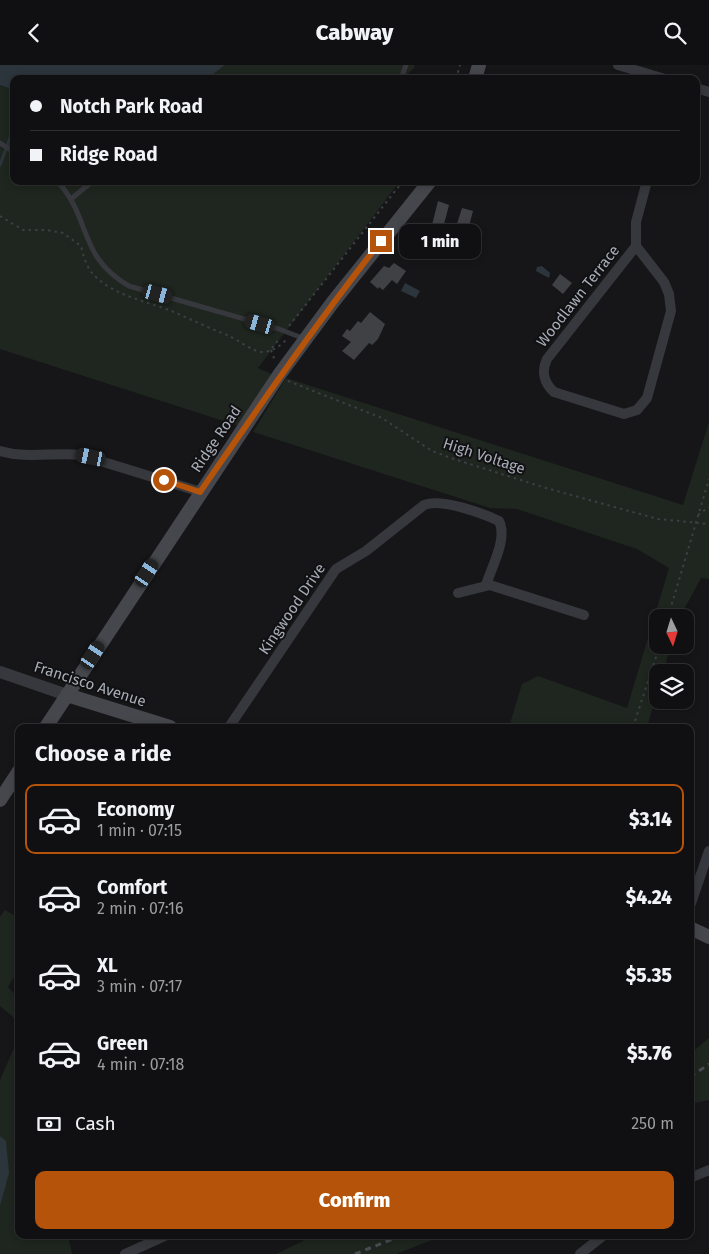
<!DOCTYPE html>
<meta charset="utf-8">
<style>
:root{--surface:#101012;--page:#19191b;--text:#f1f3f6;--muted:#9c9d9f;--line:#303032;--accent:#b45309}
body{margin:0;font-family:"Fira Sans",sans-serif;background:var(--page);color:var(--text);height:100vh;display:flex;flex-direction:column;font-size:19px;white-space:nowrap}
*{box-sizing:border-box;margin:0}
p{font-size:16px;color:var(--muted)}
.icon{flex:none;width:28px;height:28px;fill:none;stroke:currentColor;stroke-width:2;stroke-linecap:round;stroke-linejoin:round}
.map{position:relative;flex:1;overflow:hidden}
.side{position:absolute;left:15px;top:659px;width:679px;height:515px;display:flex;flex-direction:column;background:var(--surface);border-radius:10px;box-shadow:0 2px 8px #0003,0 0 0 1px var(--line)}
.side>*{flex:none}
.banner{position:absolute;left:10px;top:10px;width:690px;height:110px;border-radius:10px;box-shadow:0 2px 8px #0003,0 0 0 1px var(--line);display:grid;align-content:center;height:110px;padding:0 20px;background:var(--surface)}
.needle{width:32px;rotate:176deg}
.controls{position:absolute;left:649px;top:544px;display:grid;gap:10px}
.controls a{display:grid;place-items:center;width:45px;height:45px;border-radius:10px;background:var(--surface);box-shadow:0 2px 8px #0003,0 0 0 1px var(--line);font-size:25px}
.end{position:absolute;width:22px;height:22px;margin:-11px;border:6px solid #b45309;background:#fff;box-shadow:0 0 0 2px #fff}
.from{border-radius:50%}
.bubble{position:absolute;height:35px;border-radius:10px;background:var(--surface);box-shadow:0 2px 8px #0003,0 0 0 1px var(--line);font-size:16px;font-weight:800;line-height:35px;text-align:center}
.car{position:absolute;width:15px;height:30px;margin:-15px -8px;border-radius:6px;box-shadow:0 0 4px 1px #0007;background:linear-gradient(#222 24%,#8ab4d8 0 40%,#222 0 76%,#8ab4d8 0 86%,#222 0)}
.banner b{display:flex;align-items:center;gap:18px;height:48px;font-size:19px}
.banner b+b{border-top:1px solid var(--line)}
.banner i{width:12px;height:12px;background:var(--text)}
ul{padding:0;list-style:none}
li{display:flex;align-items:center;gap:15px;height:70px;margin:0 10px 8px;padding:0 10px;border:2px solid transparent;border-radius:10px}
li div{flex:1}
li b{display:block;font-size:19px}
li em{font-style:normal;font-weight:800}
li.selected{border-color:var(--accent)}
li>.icon{width:45px;height:45px;stroke-width:1.5}
h2{padding:0 20px;font-size:22px;line-height:60px}
.pay{display:flex;align-items:center;gap:12px;height:55px;padding:0 20px;font-size:19px}
.pay p{margin-inline-start:auto}
.button{display:flex;gap:10px;margin-top:auto;padding:10px 20px}
.button a{flex:1;height:58px;border-radius:10px;background:var(--accent);color:#fff;font-size:20px;font-weight:800;line-height:58px;text-align:center}
header{display:flex;justify-content:space-between;align-items:center;height:65px;padding:0 20px;background:var(--surface);font-size:22px;font-weight:800}
.map>svg:first-child{display:block}
</style>
<header><svg class="icon" aria-label="back" viewBox="0 0 24 24"><path d="M15 5l-7 7 7 7"/></svg>Cabway<svg class="icon" aria-label="search" viewBox="0 0 24 24"><circle cx="10" cy="10" r="6"/><path d="M15 15l6 6"/></svg></header>
<div class="map">
<svg width="709" height="1189" viewBox="0 0 709 1189">
<rect width="100%" height="100%" fill="#161618"/>
<g fill="#1e261f">
<path d="M225 0H414L415 2 403 14H207Z"/>
<path d="M0 20 14 25V116H400L258 303 274 310 239 361 0 284Z"/>
<path d="M286 313 683 440 709 357V514L701 513 680 552H658V580H671L663 607 658 608 657 628 647 662H509L522 619 538 611 627 643 669 503 637 484 517 444 490 443 253 367Z"/>
<path d="M5 845 19 853V903L8 922 19 934V957L0 941V852Z"/>
<path d="M19 972V1170H68L72 1189H0V1015Z"/>
<path d="M709 973V1035L690 1039V989Z"/>
<path d="M307 1170H445L396 1189H276L303 1176Z"/>
</g>
<g fill="#2c353c">
<path d="M0 0H225L207 14H14V25L0 20Z"/>
<path d="M542 201 550 208 549 213 536 206 537 202Z"/>
<path d="M405 218 420 226 416 233 401 226Z"/>
<path d="M0 1071 6 1076 9 1108 0 1141Z"/>
</g>
<g fill="none" stroke-linecap="round" stroke-linejoin="round">
<path stroke="#2c353c" stroke-width="3" d="M0 100 14 62"/>
</g>
<g fill="#404145">
<path d="M438 136 449 140 443 163 432 160Z"/>
<path d="M462 143 473 146 468 165 456 162Z"/>
<path d="M417 163 433 168 425 193 410 188Z"/>
<path d="M394 198 406 206 397 219 392 215 383 225 379 222 378 224 370 217 384 201 389 203Z"/>
<path d="M560 209 572 218 563 229 552 220Z"/>
<path d="M370 247 385 259 378 274 372 280 369 278 354 295 342 286 351 277 342 271 347 264 350 266 358 256 361 258Z"/>
</g>
<g fill="none" stroke-linecap="round" stroke-linejoin="round">
<g stroke="#3d3f44" stroke-width="2" stroke-dasharray="2.5 4" stroke-linecap="butt">
<path d="M456 14 460 0"/>
<path d="M0 151 23 165H47L63 168 81 181C84 193 87 205 98 214 119 232 149 237 174 247 192 255 209 263 227 270 237 274 254 288 264 287 274 286 281 280 287 274"/>
<path d="M289 261 403 116"/>
<path d="M272 283 280 273"/>
<path d="M271 285 275 296"/>
<path d="M288 316 382 353 432 386 454 394 546 423 658 454 709 459"/>
<path d="M698 450 709 442"/>
<path d="M668 552 709 414"/>
<path d="M633 662 660 580"/>
</g>
<g stroke="#37383d" stroke-width="5">
<path d="M401 14 406 0"/>
<path d="M0 78 14 87"/>
<path d="M57 116C92 153 77 191 129 221L279 264 305 274"/>
<path d="M71 134 93 116"/>
</g>
<g stroke="#37383d" stroke-width="10">
<path d="M618 0 665 14"/>
<path d="M696 23 709 27"/>
<path d="M636 181 547 294C541 306 544 318 554 327L624 349 637 345 647 333 671 246 669 229 664 217 636 181V157L647 116"/>
<path d="M0 386C27 394 53 387 81 390L201 427"/>
<path d="M458 528 490 520 584 550"/>
<path d="M229 662 336 504 366 486 424 440C441 433 482 448 499 456 508 474 491 503 486 520"/>
<path d="M690 841 709 786"/>
<path d="M690 1113 709 1105"/>
<path d="M125 1189 167 1170"/>
<path d="M580 1189 604 1170"/>
</g>
<path stroke="#37383d" stroke-width="12" d="M0 607 67 630"/>
<g stroke="#45474d" stroke-width="14">
<path d="M475 14 479 0"/>
<path d="M67 630 170 662"/>
<path d="M46 662 279 310 333 237 430 116"/>
<path d="M0 735 19 706"/>
<path d="M690 863 709 872"/>
</g>
<g stroke="#4a4c52" stroke-width="3" stroke-dasharray="6 5" stroke-linecap="butt">
<path d="M690 1012 709 999"/>
<path d="M355 1189 403 1170"/>
</g>
</g>
<g fill="none" stroke-linecap="round" stroke-linejoin="round">
<path stroke="#b45309" stroke-width="6" d="M164 415 200 427C259 342 317 257 381 176"/>
</g>
<g text-anchor="middle" stroke-width="4" stroke-linejoin="round" paint-order="stroke">
<g font-size="15" fill="#a8adb8" stroke="#111113">
<text transform="translate(578 231) rotate(-52)" y="5">Woodlawn Terrace</text>
<text transform="translate(216 374) rotate(-56)" y="5">Ridge Road</text>
<text transform="translate(484 391) rotate(18)" y="5">High Voltage</text>
<text transform="translate(292 544) rotate(-56)" y="5">Kingwood Drive</text>
<text transform="translate(90 619) rotate(18)" y="5">Francisco Avenue</text>
</g>
</g>
</svg>
<div class="controls">
<a><svg class="needle" viewBox="-14 -14 28 28"><path d="M0-13l5 13h-10z" fill="#e53935"/><path d="M0 13l5-13h-10z" fill="#9c9d9f"/></svg></a>
<a><svg class="icon" aria-label="layers" viewBox="0 0 24 24"><path d="M12 4l9 5-9 5-9-5zM3 14l9 5 9-5"/></svg></a>
</div>
<i class="end from" style="left:164px;top:415px"></i>
<i class="end" style="left:381px;top:176px"></i>
<div class="bubble" style="left:399px;top:159px;width:82px">1 min</div>
<i class="car" style="left:158px;top:229px;rotate:105deg"></i>
<i class="car" style="left:260px;top:259px;rotate:286deg"></i>
<i class="car" style="left:91px;top:392px;rotate:282deg"></i>
<i class="car" style="left:147px;top:508px;rotate:33deg"></i>
<i class="car" style="left:93px;top:590px;rotate:33deg"></i>
<div class="banner">
<b><i class="from"></i>Notch Park Road</b>
<b><i></i>Ridge Road</b>
</div>
<section class="side">
<h2>Choose a ride</h2>
<ul>
<li class="selected"><svg class="icon" aria-label="car" viewBox="0 0 24 24"><path d="M5 17H2v-5l4-1 3-4h7l3 4 3 1v5h-3M9 17h6M6 11h13"/><circle cx="7" cy="17" r="2"/><circle cx="17" cy="17" r="2"/></svg><div><b>Economy</b><p>1 min · 07:15</p></div><em>$3.14</em></li>
<li><svg class="icon" aria-label="car" viewBox="0 0 24 24"><path d="M5 17H2v-5l4-1 3-4h7l3 4 3 1v5h-3M9 17h6M6 11h13"/><circle cx="7" cy="17" r="2"/><circle cx="17" cy="17" r="2"/></svg><div><b>Comfort</b><p>2 min · 07:16</p></div><em>$4.24</em></li>
<li><svg class="icon" aria-label="car" viewBox="0 0 24 24"><path d="M5 17H2v-5l4-1 3-4h7l3 4 3 1v5h-3M9 17h6M6 11h13"/><circle cx="7" cy="17" r="2"/><circle cx="17" cy="17" r="2"/></svg><div><b>XL</b><p>3 min · 07:17</p></div><em>$5.35</em></li>
<li><svg class="icon" aria-label="car" viewBox="0 0 24 24"><path d="M5 17H2v-5l4-1 3-4h7l3 4 3 1v5h-3M9 17h6M6 11h13"/><circle cx="7" cy="17" r="2"/><circle cx="17" cy="17" r="2"/></svg><div><b>Green</b><p>4 min · 07:18</p></div><em>$5.76</em></li>
</ul>
<div class="pay"><svg class="icon" aria-label="cash" viewBox="0 0 24 24"><path d="M3 7h18v10H3z"/><circle cx="12" cy="12" r="2"/></svg>Cash<p>250 m</p></div>
<div class="button"><a>Confirm</a></div>
</section>
</div>
